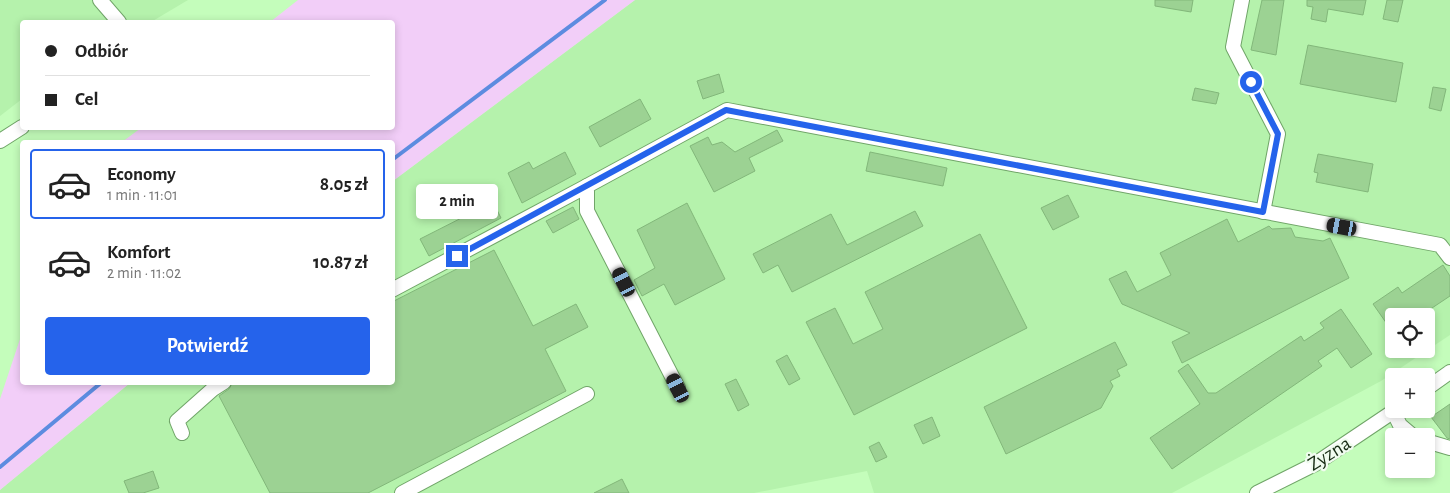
<!DOCTYPE html>
<html lang="pl">
<meta charset="utf-8">
<style>
:root{--surface:#fff;--page:#f6f6f6;--text:#222;--muted:#767676;--line:#e0e0e0;--accent:#2563eb}
body{margin:0;font-family:"Alegreya Sans",sans-serif;background:var(--page);color:var(--text);height:100vh;display:flex;flex-direction:column;font-size:19px;white-space:nowrap}
*{box-sizing:border-box;margin:0}
p{font-size:16px;color:var(--muted)}
.icon{flex:none;width:28px;height:28px;fill:none;stroke:currentColor;stroke-width:2;stroke-linecap:round;stroke-linejoin:round}
.map{position:relative;flex:1;overflow:hidden}
.panel{position:absolute;left:20px;top:140px;width:375px;height:245px;display:flex;flex-direction:column;background:var(--surface);border-radius:5px;box-shadow:0 2px 8px #0003}
.panel>*{flex:none}
.top-card{position:absolute;left:20px;top:20px;width:375px;height:110px;border-radius:5px;box-shadow:0 2px 8px #0003;display:grid;align-content:center;height:110px;padding:0 25px;background:var(--surface)}
.buttons{position:absolute;left:1385px;top:308px;display:grid;gap:10px}
.buttons a{display:grid;place-items:center;width:50px;height:50px;border-radius:5px;background:var(--surface);box-shadow:0 2px 8px #0003;font-size:25px}
.end{position:absolute;width:22px;height:22px;margin:-11px;border:6px solid #2563eb;background:#fff;box-shadow:0 0 0 2px #fff}
.from{border-radius:50%}
.bubble{position:absolute;height:35px;border-radius:5px;background:var(--surface);box-shadow:0 2px 8px #0003;font-size:16px;font-weight:700;line-height:35px;text-align:center}
.car{position:absolute;width:15px;height:30px;margin:-15px -8px;border-radius:6px;box-shadow:0 0 4px 1px #0007;background:linear-gradient(#222 24%,#8ab4d8 0 40%,#222 0 76%,#8ab4d8 0 86%,#222 0)}
.top-card b{display:flex;align-items:center;gap:18px;height:48px;font-size:19px}
.top-card b+b{border-top:1px solid var(--line)}
.top-card i{width:12px;height:12px;background:var(--text)}
ul{padding:9px 0 0;list-style:none}
li{display:flex;align-items:center;gap:15px;height:70px;margin:0 10px 8px;padding:0 15px;border:2px solid transparent;border-radius:5px}
li div{flex:1}
li b{display:block;font-size:19px}
li em{font-style:normal;font-weight:700}
li.selected{border-color:var(--accent)}
li>.icon{width:45px;height:45px;stroke-width:1.5}
.cta{display:flex;gap:10px;margin-top:auto;padding:10px 25px}
.cta a{flex:1;height:58px;border-radius:5px;background:var(--accent);color:#fff;font-size:20px;font-weight:700;line-height:58px;text-align:center}
.map>svg:first-child{display:block}
</style>
<div class="map">
<svg width="1450" height="493" viewBox="0 0 1450 493">
<rect width="100%" height="100%" fill="#c4fdbb"/>
<g fill="#b5f2ac" fill-rule="evenodd">
<path d="M0 0H188L151 22H22V99L0 116Z"/>
<path d="M635 0H1450V335L1381 381 1172 493H874L867 471 754 493H0V490L130 383 392 382 393 181ZM1394 316H1426V349H1394Z"/>
</g>
<g fill="#f2cef8">
<path d="M298 0H635L393 181 392 142H122L141 128H392V22H270Z"/>
<path d="M22 333V382L130 383 0 490V399Z"/>
</g>
<g fill="none" stroke-linecap="round" stroke-linejoin="round">
<g stroke="#5d8ce0" stroke-width="4">
<path d="M392 160 605 0"/>
<path d="M0 467 102 382"/>
</g>
</g>
<g fill="#9cd293" stroke="#82b77a">
<path d="M1155 0H1193L1191 12 1155 6Z"/>
<path d="M1262 0H1284L1276 55 1251 50Z"/>
<path d="M1307 0H1366L1363 15 1328 9 1326 22 1311 19 1313 7 1307 6Z"/>
<path d="M1387 0H1403L1398 22 1383 19Z"/>
<path d="M1308 45 1403 63 1396 102 1300 84Z"/>
<path d="M719 74 724 92 703 99 697 81Z"/>
<path d="M1433 87 1446 89 1441 111 1429 108Z"/>
<path d="M1195 88 1219 93 1216 104 1192 100Z"/>
<path d="M640 99 651 119 600 147 589 127Z"/>
<path d="M777 130 783 141 749 158 755 171 714 192 690 146 708 137 712 145 722 142 735 152Z"/>
<path d="M565 152 576 174 522 203 508 173 529 162 533 169Z"/>
<path d="M870 152 947 168 943 186 866 171Z"/>
<path d="M1318 154 1373 164 1368 192 1316 182 1318 173 1314 172Z"/>
<path d="M1068 195 1079 217 1053 230 1041 208Z"/>
<path d="M493 202 501 218 429 256 420 239Z"/>
<path d="M687 203 725 279 675 305 664 284 642 296 634 280 655 268 637 230Z"/>
<path d="M573 207 579 219 553 233 546 221Z"/>
<path d="M915 211 923 226 792 292 778 265 763 273 753 254 831 214 847 245Z"/>
<path d="M1227 219 1238 242 1269 226 1272 229 1291 228 1295 237 1323 241 1330 238 1349 278 1182 363 1172 342 1190 333 1122 304 1109 279 1126 271 1137 292 1171 275 1160 253Z"/>
<path d="M980 234 1027 328 854 415 806 322 835 308 853 344 883 329 865 292Z"/>
<path d="M494 250 533 326 576 304 588 327 545 349 566 391 368 493H270L219 396 229 389 233 382H392V302Z"/>
<path d="M1443 265 1450 276V296L1429 310 1433 316H1394V334L1373 304 1398 287 1402 293Z"/>
<path d="M1341 309 1372 354 1351 368 1337 348 1318 361 1322 366 1172 469 1150 438 1200 404 1178 371 1188 364 1208 393H1216L1301 336 1304 341 1324 328 1320 323Z"/>
<path d="M1115 342 1127 365 1117 370 1120 376 1110 381 1113 386 1101 408 1006 454 984 407Z"/>
<path d="M787 355 800 379 789 385 776 361Z"/>
<path d="M736 379 749 405 738 411 725 384Z"/>
<path d="M1450 404V439L1447 438 1431 417Z"/>
<path d="M932 417 940 436 923 444 914 425Z"/>
<path d="M879 442 887 457 876 462 869 447Z"/>
<path d="M153 471 159 488 143 493H129L124 481Z"/>
<path d="M622 479 629 493H594Z"/>
</g>
<g fill="none" stroke-linecap="round" stroke-linejoin="round">
<defs>
<g id="minor">
<path d="M100 0 119 22"/>
<path d="M1242 0 1233 47 1278 134 1263 212"/>
<path d="M0 141 22 127"/>
<path d="M392 290 587 186"/>
<path d="M678 388 587 211V186L727 110 1440 245 1450 258"/>
<path d="M1426 389 1450 372"/>
<path d="M1393 411 1400 425 1413 436"/>
<path d="M182 433 177 421 213 389 224 382"/>
<path d="M1426 441 1450 448"/>
<path d="M402 493 587 394"/>
<path d="M1257 493 1315 464 1397 409"/>
</g>
</defs>
<use href="#minor" stroke="#70a568" stroke-width="16"/>
<use href="#minor" stroke="#fff" stroke-width="14"/>
</g>
<g fill="none" stroke-linecap="round" stroke-linejoin="round">
<path stroke="#2563eb" stroke-width="6" d="M457 256 726 110 1263 212 1278 134 1251 82"/>
</g>
<g text-anchor="middle" stroke-width="4.5" stroke-linejoin="round" paint-order="stroke">
<g font-size="20" fill="#172c14" stroke="#f0fcef">
<text transform="translate(1329 453) rotate(-32)" y="7">Żyzna</text>
</g>
</g>
</svg>
<div class="buttons">
<a><svg class="icon" aria-label="locate" viewBox="0 0 24 24"><circle cx="12" cy="12" r="6"/><path d="M12 2v4M12 18v4M2 12h4M18 12h4"/></svg></a>
<a>+</a>
<a>−</a>
</div>
<i class="end from" style="left:1251px;top:82px"></i>
<i class="end" style="left:457px;top:256px"></i>
<div class="bubble" style="left:416px;top:184px;width:82px">2 min</div>
<i class="car" style="left:1342px;top:227px;rotate:280deg"></i>
<i class="car" style="left:624px;top:282px;rotate:333deg"></i>
<i class="car" style="left:678px;top:388px;rotate:333deg"></i>
<div class="top-card">
<b><i class="from"></i>Odbiór</b>
<b><i></i>Cel</b>
</div>
<section class="panel">
<ul>
<li class="selected"><svg class="icon" aria-label="car" viewBox="0 0 24 24"><path d="M5 17H2v-5l4-1 3-4h7l3 4 3 1v5h-3M9 17h6M6 11h13"/><circle cx="7" cy="17" r="2"/><circle cx="17" cy="17" r="2"/></svg><div><b>Economy</b><p>1 min · 11:01</p></div><em>8.05 zł</em></li>
<li><svg class="icon" aria-label="car" viewBox="0 0 24 24"><path d="M5 17H2v-5l4-1 3-4h7l3 4 3 1v5h-3M9 17h6M6 11h13"/><circle cx="7" cy="17" r="2"/><circle cx="17" cy="17" r="2"/></svg><div><b>Komfort</b><p>2 min · 11:02</p></div><em>10.87 zł</em></li>
</ul>
<div class="cta"><a>Potwierdź</a></div>
</section>
</div>
